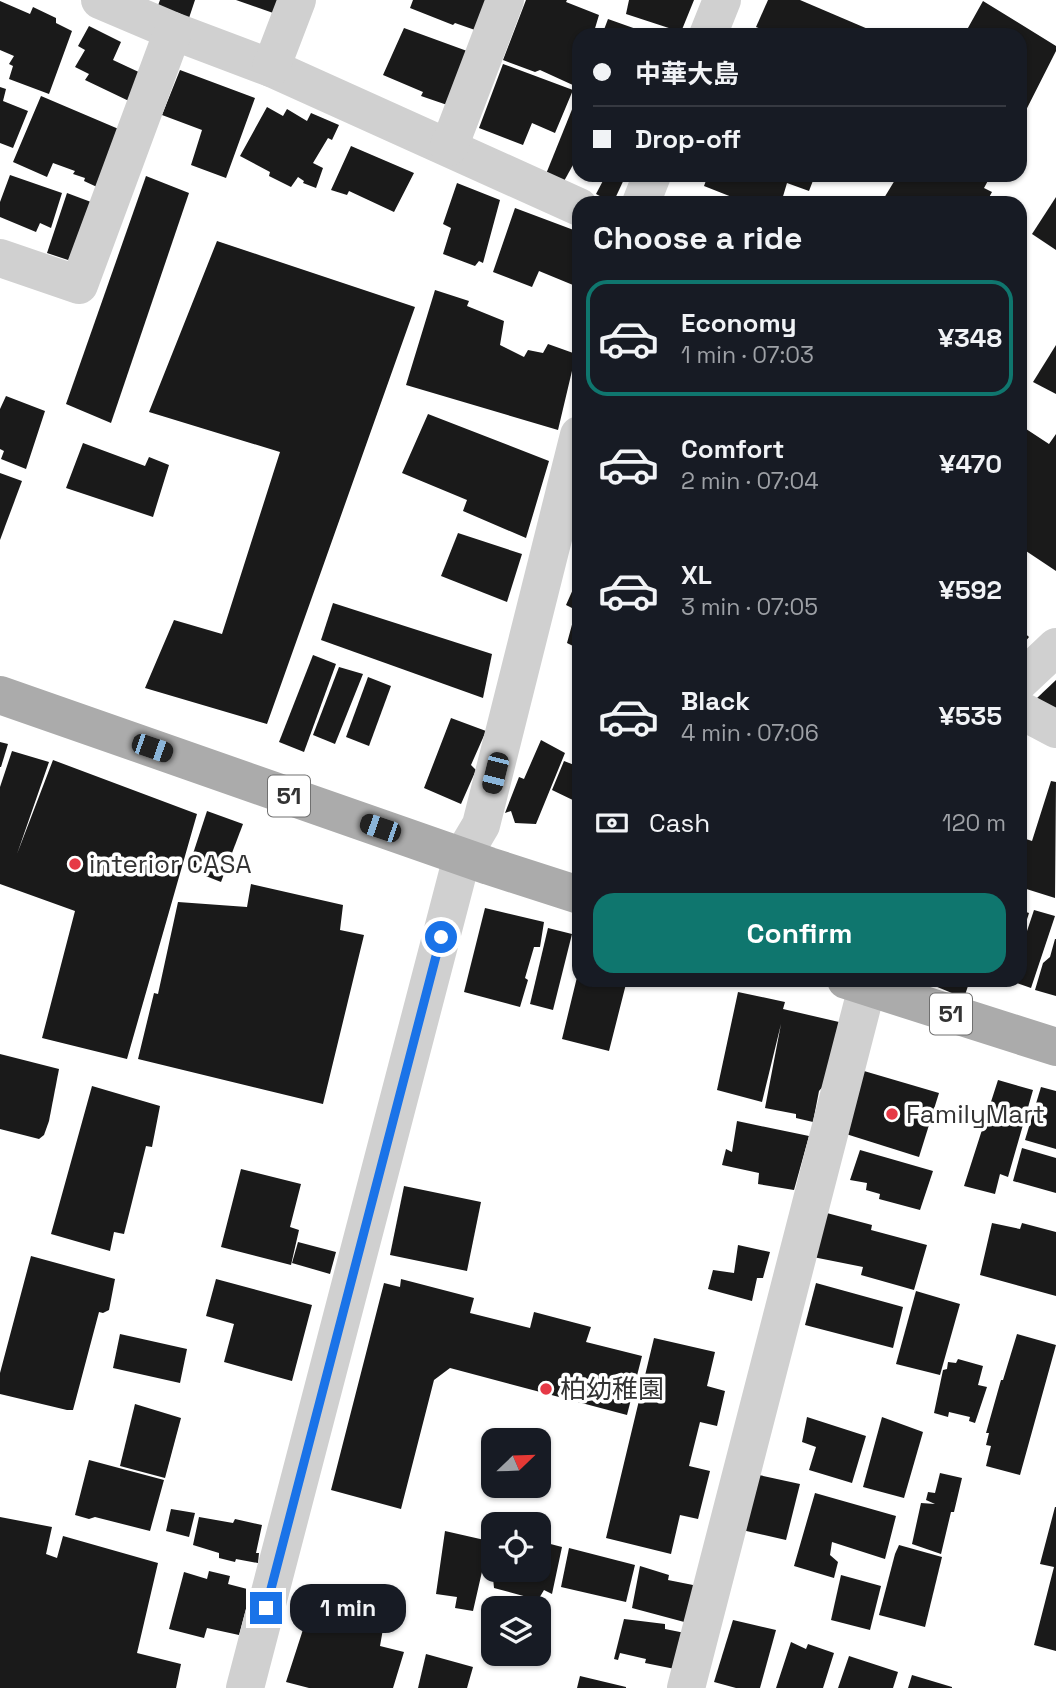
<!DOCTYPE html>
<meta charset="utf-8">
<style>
:root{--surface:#171b24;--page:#20242c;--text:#f1f3f6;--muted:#9ea1a6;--line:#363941;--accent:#0f766e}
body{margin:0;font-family:"Space Grotesk","Noto Sans JP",sans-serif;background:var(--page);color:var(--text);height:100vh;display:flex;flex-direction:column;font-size:26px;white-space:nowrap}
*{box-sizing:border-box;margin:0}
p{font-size:23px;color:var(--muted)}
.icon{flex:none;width:38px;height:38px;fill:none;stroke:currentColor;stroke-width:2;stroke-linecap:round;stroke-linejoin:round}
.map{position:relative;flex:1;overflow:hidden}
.side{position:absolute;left:572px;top:196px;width:455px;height:791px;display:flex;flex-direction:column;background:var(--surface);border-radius:21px;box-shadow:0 2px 5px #0004}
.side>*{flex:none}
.banner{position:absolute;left:572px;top:28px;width:455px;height:154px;border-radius:21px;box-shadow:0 2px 5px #0004;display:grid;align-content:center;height:154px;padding:0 21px;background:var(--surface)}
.needle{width:46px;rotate:67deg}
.controls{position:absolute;left:481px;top:1428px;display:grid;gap:14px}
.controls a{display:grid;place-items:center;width:70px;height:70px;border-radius:14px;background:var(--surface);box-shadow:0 2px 5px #0004;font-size:35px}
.end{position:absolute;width:32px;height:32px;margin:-16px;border:9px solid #1a73e8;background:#fff;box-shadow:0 0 0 4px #fff}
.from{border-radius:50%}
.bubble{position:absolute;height:49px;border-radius:21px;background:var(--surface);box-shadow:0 2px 5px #0004;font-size:23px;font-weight:800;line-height:49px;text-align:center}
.car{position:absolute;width:21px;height:42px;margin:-21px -10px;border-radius:9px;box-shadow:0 0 5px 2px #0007;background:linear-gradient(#222 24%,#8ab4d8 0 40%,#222 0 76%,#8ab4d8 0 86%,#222 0)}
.banner b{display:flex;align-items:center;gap:24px;height:66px;font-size:26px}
.banner b+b{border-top:2px solid var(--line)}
.banner i{width:18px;height:18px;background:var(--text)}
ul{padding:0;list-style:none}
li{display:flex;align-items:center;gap:21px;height:116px;margin:0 14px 10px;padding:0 7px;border:4px solid transparent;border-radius:21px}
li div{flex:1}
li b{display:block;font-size:26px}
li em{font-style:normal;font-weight:800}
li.active{border-color:var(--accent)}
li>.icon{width:63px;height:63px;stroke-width:1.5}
h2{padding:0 21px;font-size:32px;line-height:84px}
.pay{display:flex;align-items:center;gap:18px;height:77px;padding:0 21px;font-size:26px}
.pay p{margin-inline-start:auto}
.cta{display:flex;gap:14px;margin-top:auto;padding:14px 21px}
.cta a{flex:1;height:80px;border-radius:21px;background:var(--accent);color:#fff;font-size:28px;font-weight:800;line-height:80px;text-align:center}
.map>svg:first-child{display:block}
</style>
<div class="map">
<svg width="1056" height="1688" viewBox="0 0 1056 1688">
<rect width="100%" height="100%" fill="#fff"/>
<g fill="#1a1a1a">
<path d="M160 0H195L188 21 156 11Z"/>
<path d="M236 0H282L276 14Z"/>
<path d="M413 0H486L475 30 455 23 453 25 410 8Z"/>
<path d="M526 0H567L566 2 599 15 593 35H579V74L575 86 540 70 535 72 503 60Z"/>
<path d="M629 0H694L681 32 626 14Z"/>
<path d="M768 0H800L882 35H775L756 27Z"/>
<path d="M0 1 30 14 33 7 56 18V23L72 31 49 94 9 79 13 66 9 64 14 56 0 50Z"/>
<path d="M983 1 1056 46V51L1020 122V35H964Z"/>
<path d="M608 19 653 35H602Z"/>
<path d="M89 26 121 42 113 60 143 74 131 102 85 80 89 74 75 67 85 50 78 46Z"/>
<path d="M404 28 478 55 456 108 421 96 423 92 383 75Z"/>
<path d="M503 64 573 90 555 133 532 123 523 145 479 128Z"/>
<path d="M180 70 255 98 226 178 191 165 202 130 162 115Z"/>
<path d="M0 87 6 89 3 101 28 111 13 148 0 143Z"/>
<path d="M41 96 128 133 97 187 84 181 85 178 73 174 75 171 53 163 47 177 13 162Z"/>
<path d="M577 97 579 98V154L563 183 546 174Z"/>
<path d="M267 107 283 116 287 109 307 121 311 113 339 125 332 140 328 138 313 163 323 168 316 188 303 183 304 181 298 177 291 187 269 176 270 172 240 156Z"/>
<path d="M351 146 414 173 394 212 349 191 347 195 331 190Z"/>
<path d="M10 175 62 193 51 228 40 223 36 232 0 217V202Z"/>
<path d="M606 175H626L613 203 596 194Z"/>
<path d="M708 175H809L814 178 809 191 787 183 781 203H747L704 186Z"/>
<path d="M898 175H991L984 188 992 192 986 203H881Z"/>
<path d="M146 176 189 193 111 423 66 404Z"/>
<path d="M457 183 500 200 483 263 479 261 475 266 443 254 451 228 443 224Z"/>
<path d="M67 193 99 205 77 263 47 253Z"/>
<path d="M1056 197V250L1032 234Z"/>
<path d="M515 208 579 232V267L573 285 539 271 532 287 493 272Z"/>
<path d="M217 241 415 307 267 724 145 688 174 620 222 634 280 452 149 412Z"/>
<path d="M435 290 469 301 467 306 504 321 500 345 524 357 528 350 543 353 548 344 576 354 558 430 406 385Z"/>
<path d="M1056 345V394L1033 382Z"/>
<path d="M6 396 45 411 26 469 1 459 4 451 0 449V409Z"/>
<path d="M428 414 549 461 526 538 463 511 467 500 402 473Z"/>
<path d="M1020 425 1049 444 1056 434V571L1020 547Z"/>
<path d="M83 443 145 466 149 457 169 465 153 517 66 488Z"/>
<path d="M0 473 22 481 0 540Z"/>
<path d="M458 533 522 554 507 602 441 576Z"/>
<path d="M574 587 579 588V649L567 643 576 610 566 605Z"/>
<path d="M333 603 492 654 483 698 321 640Z"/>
<path d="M1020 629 1029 637 1020 648Z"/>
<path d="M313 655 336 664 304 752 279 742Z"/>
<path d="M339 667 363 674 335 744 313 735Z"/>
<path d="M368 677 391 686 369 746 346 737Z"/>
<path d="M1056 680V720L1037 698Z"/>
<path d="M451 718 486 731 471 765 476 770 461 804 424 788Z"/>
<path d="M541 740 565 753 536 824 515 823 511 811 505 813 519 777 524 779Z"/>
<path d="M0 742 8 744 1 767H0Z"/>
<path d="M12 751 49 762 17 854 53 760 197 814 127 1059 42 1038 75 911 0 884V787Z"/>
<path d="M564 761 577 766 579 763V803L552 790Z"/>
<path d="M1051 781 1056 782 1055 898 1020 887V837L1032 841Z"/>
<path d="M207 811 243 824 221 882 188 869Z"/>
<path d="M251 884 343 905 340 930 364 935 323 1104 138 1059 154 993 158 994 178 902 247 907Z"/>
<path d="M485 908 544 922 540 947H534L525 978 528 980 520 1007 464 992Z"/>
<path d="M1020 910 1029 913 1021 938H1020Z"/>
<path d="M1034 910 1055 916 1031 988 1008 980H1020V952Z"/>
<path d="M548 928 572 934 553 1010 530 1004Z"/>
<path d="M1055 939H1056V996L1035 990 1043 963 1050 957Z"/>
<path d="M578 973 579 980H627L609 1051 562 1039Z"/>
<path d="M932 980H970L964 998 930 984Z"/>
<path d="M987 980H1007L1005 987Z"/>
<path d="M738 992 785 1002 783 1009 839 1022 824 1085 819 1091 813 1122 796 1118V1114L765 1108 781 1024 762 1102 717 1090Z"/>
<path d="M0 1054 59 1069 49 1121 44 1135 39 1139 0 1129Z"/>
<path d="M864 1071 939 1093 919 1157 846 1134Z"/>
<path d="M998 1080 1033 1090 1008 1177 1000 1174 995 1194 964 1186Z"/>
<path d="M92 1086 160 1106 152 1147 146 1146 124 1234 114 1232 110 1251 51 1234Z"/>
<path d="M1041 1087 1056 1091V1149L1025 1140Z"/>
<path d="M737 1121 809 1136 794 1190 758 1184 759 1173 722 1165 726 1149 732 1152Z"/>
<path d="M1022 1148 1056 1158V1193L1013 1181Z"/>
<path d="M860 1150 933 1171 920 1210 879 1199 880 1194 866 1190 867 1183 850 1180Z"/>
<path d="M241 1169 301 1184 290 1227 299 1230 291 1265 221 1247Z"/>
<path d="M404 1186 481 1202 467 1271 390 1255Z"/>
<path d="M823 1212 872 1225 871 1230 927 1245 914 1290 861 1275 863 1267 813 1257Z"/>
<path d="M992 1223 1020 1229 1022 1223 1056 1232V1296L980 1275Z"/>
<path d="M298 1242 336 1252 330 1274 292 1263Z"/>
<path d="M738 1245 770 1252 763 1278H757L752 1301 708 1289 713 1270 734 1273Z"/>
<path d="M31 1256 115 1279 109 1310 103 1313 99 1312 73 1410H67L0 1394V1373Z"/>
<path d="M216 1279 312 1305 292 1381 224 1362 234 1324 206 1316Z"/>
<path d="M401 1279 474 1298 470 1313 530 1328 534 1312 591 1327 586 1342 642 1356 627 1415 450 1368 434 1380 401 1509 331 1490 384 1283 400 1287Z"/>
<path d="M816 1283 903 1307 893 1348 805 1325Z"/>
<path d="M916 1291 960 1304 940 1375 896 1364Z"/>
<path d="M120 1334 187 1349 180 1383 113 1368Z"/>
<path d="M1017 1334 1056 1345 1020 1475 986 1466 991 1446 986 1445 989 1433H986L1001 1380H1003Z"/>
<path d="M654 1338 715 1352 707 1386 725 1391 717 1426 700 1422 689 1466 710 1471 698 1519 680 1515 671 1554 606 1538Z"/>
<path d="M958 1359 983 1366 978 1385 987 1387 975 1423 969 1421 970 1417 949 1412 948 1417 934 1413 943 1370 947 1369 948 1362 956 1363Z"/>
<path d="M135 1404 181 1418 165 1478 120 1466Z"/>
<path d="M807 1417 866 1436 852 1483 809 1470 816 1447 802 1442Z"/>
<path d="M882 1417 923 1432 904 1498 863 1487Z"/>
<path d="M89 1460 164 1480 150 1531 95 1517 89 1519 75 1515Z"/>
<path d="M940 1473 962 1478 954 1512H951L941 1554 912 1544 921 1503 935 1504 926 1500 928 1492 935 1493Z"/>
<path d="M759 1475 800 1484 786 1540 742 1530Z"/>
<path d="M815 1493 896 1516 885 1559 832 1542 830 1555 838 1562 834 1578 794 1566Z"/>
<path d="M1055 1507H1056V1651L1034 1645 1054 1567 1040 1564Z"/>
<path d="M171 1509 195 1513 189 1537 166 1531Z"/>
<path d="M0 1517 52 1527 46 1554 57 1558 63 1536 158 1563 137 1653 181 1664 176 1688H0Z"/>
<path d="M199 1517 233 1523 235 1519 262 1525 256 1553H259L258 1563 236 1559 235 1562 219 1558V1553L193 1545Z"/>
<path d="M445 1531 489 1541 473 1611 455 1608 457 1597 436 1594Z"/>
<path d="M539 1541 562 1547 552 1594 544 1590 538 1600 494 1588 493 1578 496 1570H539Z"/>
<path d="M899 1545 942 1557 925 1627 879 1615 895 1554Z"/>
<path d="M569 1548 635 1565 626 1602 561 1587Z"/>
<path d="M640 1566 669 1575 668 1580 698 1586 688 1623 632 1608Z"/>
<path d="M209 1571 230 1576 228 1584 251 1590 239 1635 207 1628 204 1638 169 1629 184 1572 207 1579Z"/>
<path d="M841 1575 881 1586 870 1630 831 1620Z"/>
<path d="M316 1607 381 1625 383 1629 380 1646 404 1652 393 1688H309L286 1682 309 1611Z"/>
<path d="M624 1619 665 1624V1629L690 1634 680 1670 645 1663 646 1659 620 1653 618 1660 614 1659Z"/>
<path d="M733 1620 776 1630 760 1688H736L714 1682Z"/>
<path d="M791 1642 806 1649 808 1644 834 1653 823 1688H776Z"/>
<path d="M426 1654 473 1667 467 1688H418Z"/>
<path d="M849 1656 898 1672 893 1688H838Z"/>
<path d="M912 1675 952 1687V1688H908Z"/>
<path d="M580 1676 626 1687V1688H577Z"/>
</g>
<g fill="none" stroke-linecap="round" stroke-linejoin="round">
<g stroke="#d0d0d0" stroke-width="38">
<path d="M100 0 173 31 271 68 579 207"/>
<path d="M708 35 722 0"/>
<path d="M271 68 297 0"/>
<path d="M449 147 505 0"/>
<path d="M641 203 652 175"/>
<path d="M0 258 79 285 173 31"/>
<path d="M1020 681 1056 647"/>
<path d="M1020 710 1056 729"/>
<path d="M245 1688 462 857 481 825 579 435"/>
<path d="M686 1688 867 987"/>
</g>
<g stroke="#ababab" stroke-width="38">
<path d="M0 695 489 866 579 895"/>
<path d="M846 980 1056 1047"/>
</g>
</g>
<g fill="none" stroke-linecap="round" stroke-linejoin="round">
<path stroke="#1a73e8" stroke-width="9" d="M266 1608 441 937"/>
</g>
<g fill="#e63946" stroke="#fff" stroke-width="2.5">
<circle cx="75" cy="864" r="7"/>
<circle cx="892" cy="1114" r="7"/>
<circle cx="546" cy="1389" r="7"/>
</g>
<g text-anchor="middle" stroke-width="7" stroke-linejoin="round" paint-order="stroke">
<g fill="#fff" stroke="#707070" stroke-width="2">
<rect x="268" y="775.5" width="42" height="41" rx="5"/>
<rect x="930" y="993.5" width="42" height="41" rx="5"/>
</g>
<g font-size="24" font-weight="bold" fill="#333">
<text x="289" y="804">51</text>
<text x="951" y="1022">51</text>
</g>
<g font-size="26" fill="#333" stroke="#fff" text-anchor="start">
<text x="89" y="873">interior CASA</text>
<text x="906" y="1123">FamilyMart</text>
<text x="560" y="1398">柏幼稚園</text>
</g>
</g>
</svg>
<div class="controls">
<a><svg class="needle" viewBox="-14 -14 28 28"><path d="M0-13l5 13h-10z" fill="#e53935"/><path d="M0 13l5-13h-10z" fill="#9ea1a6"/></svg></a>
<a><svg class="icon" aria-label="locate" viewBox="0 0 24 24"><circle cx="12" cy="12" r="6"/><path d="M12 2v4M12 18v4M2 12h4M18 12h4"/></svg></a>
<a><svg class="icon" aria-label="layers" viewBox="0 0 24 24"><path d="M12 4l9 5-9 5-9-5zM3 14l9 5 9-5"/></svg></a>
</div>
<i class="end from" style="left:441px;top:937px"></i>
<i class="end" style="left:266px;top:1608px"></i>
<div class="bubble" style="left:290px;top:1584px;width:116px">1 min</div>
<i class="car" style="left:152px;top:748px;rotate:109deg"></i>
<i class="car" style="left:495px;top:773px;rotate:194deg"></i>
<i class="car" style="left:380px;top:828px;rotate:289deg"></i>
<div class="banner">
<b><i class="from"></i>中華大島</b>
<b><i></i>Drop-off</b>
</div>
<section class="side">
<h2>Choose a ride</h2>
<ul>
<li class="active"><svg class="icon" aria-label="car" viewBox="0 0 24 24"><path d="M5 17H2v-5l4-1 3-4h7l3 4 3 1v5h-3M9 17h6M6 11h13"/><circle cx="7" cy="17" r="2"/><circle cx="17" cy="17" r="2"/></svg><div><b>Economy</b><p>1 min · 07:03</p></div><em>¥348</em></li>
<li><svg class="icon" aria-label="car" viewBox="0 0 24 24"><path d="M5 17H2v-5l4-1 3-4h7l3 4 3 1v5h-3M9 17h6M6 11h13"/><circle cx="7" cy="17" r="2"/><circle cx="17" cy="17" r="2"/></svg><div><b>Comfort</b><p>2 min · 07:04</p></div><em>¥470</em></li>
<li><svg class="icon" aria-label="car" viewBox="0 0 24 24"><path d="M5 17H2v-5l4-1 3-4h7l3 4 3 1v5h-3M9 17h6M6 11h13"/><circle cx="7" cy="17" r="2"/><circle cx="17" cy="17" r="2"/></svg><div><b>XL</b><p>3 min · 07:05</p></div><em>¥592</em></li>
<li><svg class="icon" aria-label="car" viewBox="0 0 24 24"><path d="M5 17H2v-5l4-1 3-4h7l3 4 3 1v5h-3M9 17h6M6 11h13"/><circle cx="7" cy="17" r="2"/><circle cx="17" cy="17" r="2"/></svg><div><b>Black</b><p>4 min · 07:06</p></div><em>¥535</em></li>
</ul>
<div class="pay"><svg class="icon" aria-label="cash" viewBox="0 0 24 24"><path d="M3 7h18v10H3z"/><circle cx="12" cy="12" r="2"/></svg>Cash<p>120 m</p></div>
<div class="cta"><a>Confirm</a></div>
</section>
</div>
